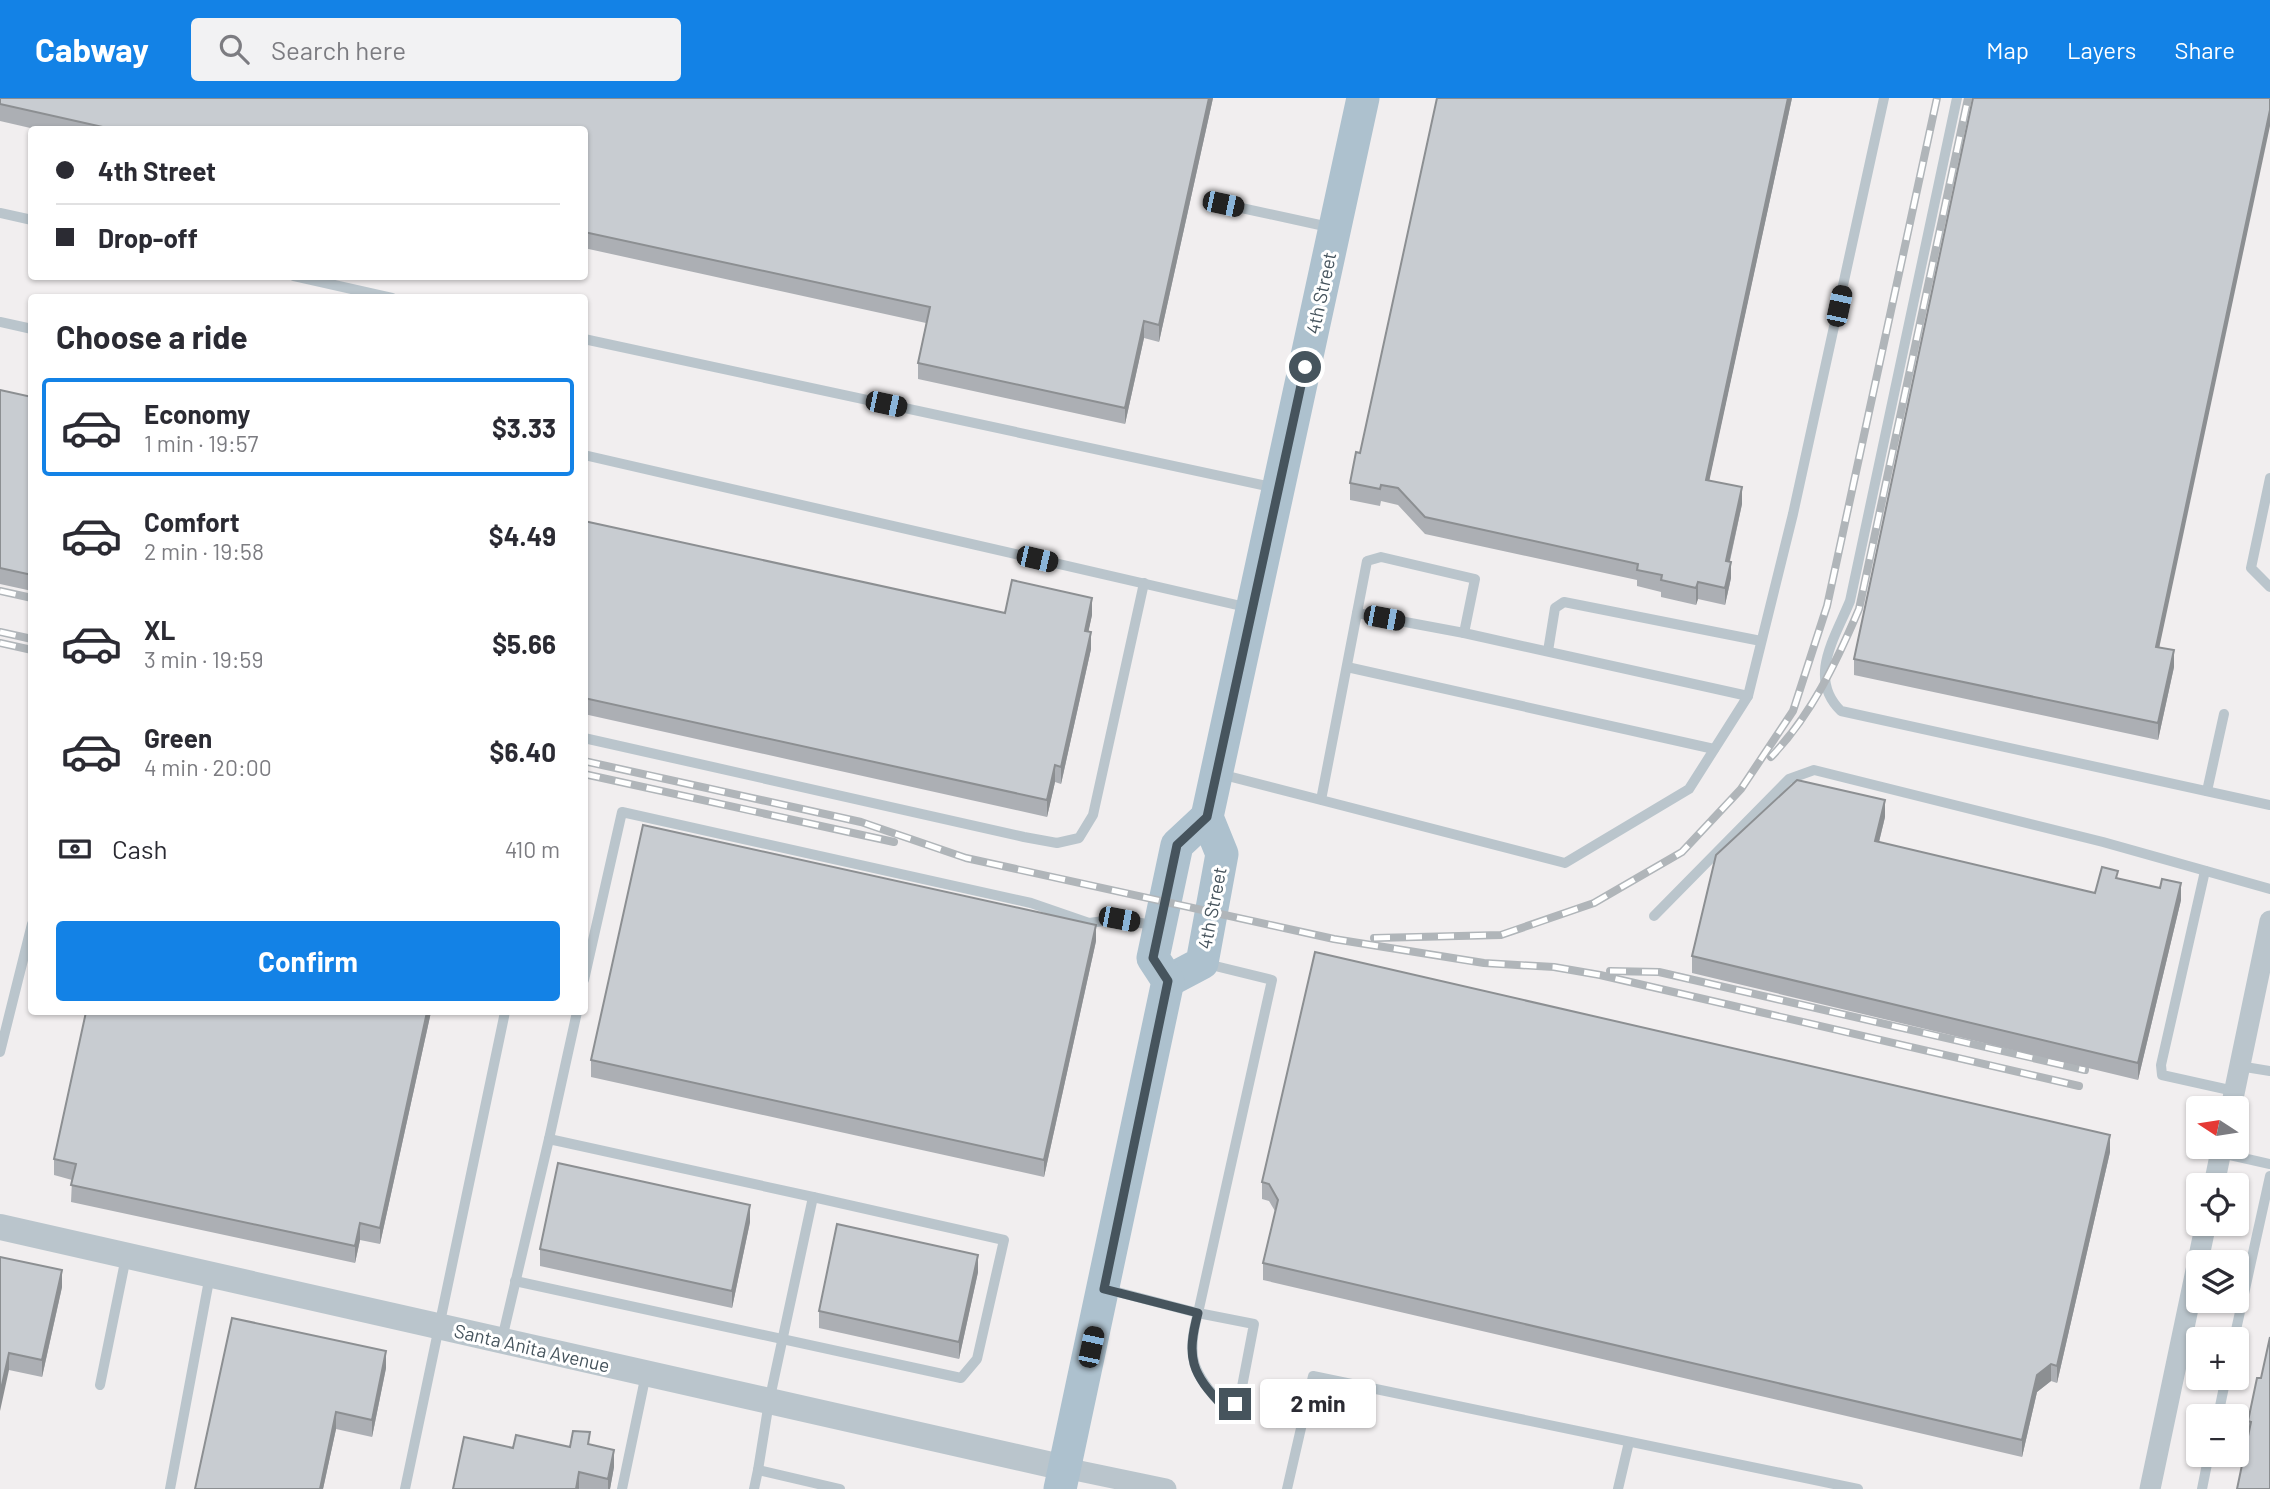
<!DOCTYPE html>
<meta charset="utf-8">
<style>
:root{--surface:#fff;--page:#f2f2f3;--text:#2b2b33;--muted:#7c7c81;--line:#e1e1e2;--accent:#1382e6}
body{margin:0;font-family:Barlow,sans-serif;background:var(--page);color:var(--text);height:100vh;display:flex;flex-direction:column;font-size:26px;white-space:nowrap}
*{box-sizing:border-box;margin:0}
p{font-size:23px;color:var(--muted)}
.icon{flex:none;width:38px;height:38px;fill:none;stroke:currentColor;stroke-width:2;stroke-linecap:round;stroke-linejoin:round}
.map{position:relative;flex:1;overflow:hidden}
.side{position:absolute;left:28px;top:196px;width:560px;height:721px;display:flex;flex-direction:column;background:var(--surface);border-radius:7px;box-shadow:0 2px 5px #0004}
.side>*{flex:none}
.banner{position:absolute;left:28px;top:28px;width:560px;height:154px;border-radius:7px;box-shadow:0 2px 5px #0004;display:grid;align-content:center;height:154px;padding:0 28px;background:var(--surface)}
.needle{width:46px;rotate:282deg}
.fabs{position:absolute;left:2186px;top:998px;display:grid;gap:14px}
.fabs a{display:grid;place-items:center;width:63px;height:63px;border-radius:7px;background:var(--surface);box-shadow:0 2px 5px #0004;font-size:35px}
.end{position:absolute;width:32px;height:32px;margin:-16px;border:9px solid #46545d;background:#fff;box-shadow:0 0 0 4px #fff}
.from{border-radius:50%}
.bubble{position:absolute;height:49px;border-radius:7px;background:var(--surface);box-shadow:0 2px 5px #0004;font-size:23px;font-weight:700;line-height:49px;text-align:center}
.car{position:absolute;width:21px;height:42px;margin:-21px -10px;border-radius:9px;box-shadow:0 0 5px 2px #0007;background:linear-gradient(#222 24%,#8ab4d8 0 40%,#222 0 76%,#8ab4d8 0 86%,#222 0)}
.banner b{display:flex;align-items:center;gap:24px;height:66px;font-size:26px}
.banner b+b{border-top:2px solid var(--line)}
.banner i{width:18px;height:18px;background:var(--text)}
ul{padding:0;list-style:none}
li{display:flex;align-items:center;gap:21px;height:98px;margin:0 14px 10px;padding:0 14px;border:4px solid transparent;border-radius:7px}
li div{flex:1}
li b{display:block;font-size:26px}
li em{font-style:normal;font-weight:700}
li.on{border-color:var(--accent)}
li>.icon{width:63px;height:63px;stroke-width:1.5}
h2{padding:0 28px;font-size:32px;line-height:84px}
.pay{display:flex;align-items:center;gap:18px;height:77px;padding:0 28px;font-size:26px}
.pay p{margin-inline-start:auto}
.cta{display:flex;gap:14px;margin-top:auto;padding:14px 28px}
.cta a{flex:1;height:80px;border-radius:7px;background:var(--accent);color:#fff;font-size:28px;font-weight:700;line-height:80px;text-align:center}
header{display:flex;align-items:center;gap:42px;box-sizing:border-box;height:98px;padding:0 35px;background:var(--accent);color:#fff}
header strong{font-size:33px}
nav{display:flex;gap:38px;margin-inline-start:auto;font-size:24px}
.search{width:490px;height:63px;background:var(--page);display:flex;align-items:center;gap:18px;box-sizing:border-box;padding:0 24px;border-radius:7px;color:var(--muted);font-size:26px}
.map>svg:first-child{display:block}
</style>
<header>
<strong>Cabway</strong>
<div class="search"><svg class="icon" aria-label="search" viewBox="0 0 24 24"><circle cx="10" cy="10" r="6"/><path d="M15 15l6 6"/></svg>Search here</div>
<nav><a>Map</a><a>Layers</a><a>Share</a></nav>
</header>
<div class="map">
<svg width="2270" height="1391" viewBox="0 0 2270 1391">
<rect width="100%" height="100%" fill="#f1eeef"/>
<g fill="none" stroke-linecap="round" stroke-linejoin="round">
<g stroke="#bac5cc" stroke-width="10">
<path d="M1957 0 1850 503C1835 540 1807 580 1841 613L2270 707"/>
<path d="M1223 106 1329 129"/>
<path d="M0 115 32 122"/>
<path d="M294 178 392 200"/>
<path d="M0 224 32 231"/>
<path d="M584 241 1276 390"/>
<path d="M584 357 1250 510"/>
<path d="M2270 380 2251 470 2270 489"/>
<path d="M1357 515 1464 535"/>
<path d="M1548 553 1555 510 1564 504 1761 543"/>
<path d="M1347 569 1714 651"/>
<path d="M1748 598 1793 416 1884 0"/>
<path d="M584 640 1024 739 1057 745 1079 740 1093 717 1144 485"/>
<path d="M1220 676 1321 702 1367 463 1381 459 1475 481 1464 535 1748 598 1689 691 1565 765 1321 702"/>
<path d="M2207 693 2224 616"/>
<path d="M2205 773 2161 967 2162 977 2234 993"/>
<path d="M1654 818 1789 681 1814 672 2103 744 2270 791"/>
<path d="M584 882 622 714 1031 805 1089 825 1119 821 1157 828"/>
<path d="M0 954 32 826"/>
<path d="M2239 968 2270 973"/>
<path d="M549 1041 577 914"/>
<path d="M2221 1055 2270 1066"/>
<path d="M515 1183 961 1280 977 1261 1004 1142 813 1099"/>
<path d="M1106 1191 1198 1215 1272 882 1207 866"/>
<path d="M1198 1215 1254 1226 1241 1294 1235 1306 1224 1309C1192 1275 1186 1259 1198 1215Z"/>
<path d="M502 1241 549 1041 813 1099 769 1304 758 1372"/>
<path d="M2234 1241 2270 1078"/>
<path d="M100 1287 126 1159"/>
<path d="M2218 1318 2226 1279"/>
<path d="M170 1391 210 1177"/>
<path d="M405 1391 505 914"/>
<path d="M622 1391 646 1276"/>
<path d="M754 1391 758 1372 840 1391"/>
<path d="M1287 1391 1313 1278 1858 1391"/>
<path d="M1618 1391 1629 1344"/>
<path d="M2202 1391 2209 1356"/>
</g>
<g stroke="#bac5cc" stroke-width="21">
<path d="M2231 1010 2270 823"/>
<path d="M2214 1087 2222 1048"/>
<path d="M1065 1370 1166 1391"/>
<path d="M2150 1391 2206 1125"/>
</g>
<path stroke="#bac5cc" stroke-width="26" d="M0 1129 1065 1370"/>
<g stroke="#adc1ce" stroke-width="33">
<path d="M1168 883 1202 865 1222 756 1207 719 1363 0"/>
<path d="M1060 1391 1168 883 1153 860 1177 747 1207 719"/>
</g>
<defs>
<g id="rail">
<path d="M0 493 32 500"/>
<path d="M0 534 32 541"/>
<path d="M0 545 32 552"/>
<path d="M1771 659C1812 616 1836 565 1859 511L1968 0"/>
<path d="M584 663 861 724 966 760 1334 841 1484 865 1554 869 1600 877 2079 988"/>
<path d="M584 676 894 744"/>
<path d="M1374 840 1501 837 1594 805 1682 754 1741 691 1793 613 1827 508 1937 0"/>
<path d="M1610 873 1659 874 2085 972"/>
</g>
</defs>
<use href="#rail" stroke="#b0b5b9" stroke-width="8"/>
<use href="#rail" stroke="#fff" stroke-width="5" stroke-dasharray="16" stroke-linecap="butt"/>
</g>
<g fill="#acafb4">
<path d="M0 0H1213L1159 244 1144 240 1125 326 918 281V265L926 225 584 150V32H39L0 23Z"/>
<path d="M1437 0H1792L1709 382 1742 406 1730 463 1731 480 1725 507 1698 501 1696 507 1661 499V494L1637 488V482L1425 436 1398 407 1381 403 1380 408 1350 402V385L1360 355Z"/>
<path d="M0 292 32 299V493L0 486Z"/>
<path d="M584 423 1005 515 1092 517 1088 534 1091 551 1061 686 1055 684 1047 719 584 616Z"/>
<path d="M2159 549 2174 569 2158 642 1854 577V561Z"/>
<path d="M1885 719 1879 744 2095 795 2118 780 2181 802 2138 982 1692 875V858Z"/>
<path d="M1096 843 1044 1079 591 979V962Z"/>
<path d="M86 914H431L380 1146 360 1142 355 1165 71 1104 72 1082 54 1077V1061Z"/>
<path d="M2110 1054 2057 1285 2051 1283 2037 1294 2022 1359 1263 1182V1165L1275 1113 1269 1103 1262 1101V1084Z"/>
<path d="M750 1124 732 1210 540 1168V1151Z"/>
<path d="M0 1159 62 1189 42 1279 9 1272Z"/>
<path d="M978 1174 959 1261 819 1230V1213Z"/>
<path d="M386 1270 372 1339 336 1331 323 1391H195Z"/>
<path d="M2261 1280 2248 1340V1323Z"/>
<path d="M590 1347 614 1369 610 1391H453L513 1350 570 1349Z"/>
</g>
<g fill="#8c8f92">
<path d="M1209 0H1213L1159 244V227Z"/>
<path d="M1788 0H1792L1706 398V382Z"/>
<path d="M2270 12V28L2156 565V549Z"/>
<path d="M1144 223V240L1125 326V310Z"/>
<path d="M1742 389V406L1726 479V463Z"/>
<path d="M1731 464V480L1725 507V490Z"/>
<path d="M1698 484V501L1696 507V490Z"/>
<path d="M1092 500V517L1085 550V533Z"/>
<path d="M1091 534V551L1061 686V669Z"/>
<path d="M2174 552V569L2158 642V625Z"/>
<path d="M1055 667V684L1047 719V702Z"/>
<path d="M1885 702V719L1875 760V743Z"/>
<path d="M2181 785V802L2138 982V965Z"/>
<path d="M1096 827V843L1044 1079V1062Z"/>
<path d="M427 914H431L380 1146V1130Z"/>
<path d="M2110 1037V1054L2057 1285V1268Z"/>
<path d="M750 1107V1124L732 1210V1193Z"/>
<path d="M360 1125V1142L355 1165V1148Z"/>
<path d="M978 1157V1174L959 1261V1244Z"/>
<path d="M62 1172V1189L42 1279V1262Z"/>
<path d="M386 1253V1270L372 1339V1322Z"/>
<path d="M9 1255V1272L0 1313V1296Z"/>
<path d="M2051 1266V1283L2037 1294 2022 1359V1342L2037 1277Z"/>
<path d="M336 1314V1331L323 1391H320Z"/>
<path d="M614 1352V1369L610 1391H608V1381Z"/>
<path d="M579 1374V1391H576Z"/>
</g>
<g fill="#c8ccd1" stroke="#8c8f92" stroke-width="2">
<path d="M0 0H1209L1159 227 1144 223 1125 310 918 265 930 209 584 134V32H116L0 6Z"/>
<path d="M1437 0H1788L1706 382 1742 389 1726 463 1731 464 1725 490 1698 484 1696 490 1661 482 1662 477 1637 472 1638 466 1425 419 1398 390 1381 387 1380 391 1350 385 1356 354 1360 355Z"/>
<path d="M1973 0H2270V12L2156 549 2174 552 2158 625 1854 561Z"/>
<path d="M0 292 32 299V477L0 470Z"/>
<path d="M584 423 1005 515 1012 482 1092 500 1085 533 1091 534 1061 669 1055 667 1047 702 584 600Z"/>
<path d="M1797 682 1885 702 1875 743 2095 795 2102 769 2118 773 2116 780 2160 790 2162 781 2181 785 2138 965 1692 858 1716 757Z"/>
<path d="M643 727 1096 827 1044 1062 591 962Z"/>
<path d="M1315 854 2110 1037 2057 1268 2051 1266 2037 1277 2022 1342 1263 1165 1278 1102 1269 1086 1262 1084Z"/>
<path d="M86 914H427L380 1130 360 1125 355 1148 71 1087 76 1066 54 1061Z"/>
<path d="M558 1065 750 1107 732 1193 540 1151Z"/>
<path d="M837 1126 978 1157 959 1244 819 1213Z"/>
<path d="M0 1159 62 1172 42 1262 9 1255 0 1296Z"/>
<path d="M232 1220 386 1253 372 1322 336 1314 320 1391H195Z"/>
<path d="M2270 1239V1391H2237L2251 1324 2248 1323 2257 1280H2261Z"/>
<path d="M573 1333 590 1334 588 1346 614 1352 608 1381 579 1374 576 1391H453L464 1339 513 1350 516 1337 570 1349Z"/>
</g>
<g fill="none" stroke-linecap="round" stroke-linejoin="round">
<path stroke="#46545d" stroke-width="9" d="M1235 1306 1224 1309C1191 1275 1186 1260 1198 1215L1104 1191 1168 883 1153 860 1177 747 1207 719 1305 269"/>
</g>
<g text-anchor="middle" stroke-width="6" stroke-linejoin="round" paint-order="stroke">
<g font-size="19" fill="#46545d" stroke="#fff">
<text transform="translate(1321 195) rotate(-78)" y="7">4th Street</text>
<text transform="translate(1212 810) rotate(-79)" y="7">4th Street</text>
<text transform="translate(532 1250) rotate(13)" y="7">Santa Anita Avenue</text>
</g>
</g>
</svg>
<div class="fabs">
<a><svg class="needle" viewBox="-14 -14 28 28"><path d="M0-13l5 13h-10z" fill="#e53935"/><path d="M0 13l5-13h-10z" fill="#7c7c81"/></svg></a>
<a><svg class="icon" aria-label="locate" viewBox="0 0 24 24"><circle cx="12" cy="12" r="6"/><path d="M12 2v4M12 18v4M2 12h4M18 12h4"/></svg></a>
<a><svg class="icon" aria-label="layers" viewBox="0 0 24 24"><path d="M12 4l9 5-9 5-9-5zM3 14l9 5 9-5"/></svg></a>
<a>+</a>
<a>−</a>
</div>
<i class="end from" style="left:1305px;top:269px"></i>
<i class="end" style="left:1235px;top:1306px"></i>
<div class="bubble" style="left:1260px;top:1281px;width:116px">2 min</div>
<i class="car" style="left:1223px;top:106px;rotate:102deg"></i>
<i class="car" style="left:1839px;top:208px;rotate:12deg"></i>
<i class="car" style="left:886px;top:306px;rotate:102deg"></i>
<i class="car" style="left:1037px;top:461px;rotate:103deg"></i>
<i class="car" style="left:1384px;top:520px;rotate:101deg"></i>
<i class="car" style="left:1119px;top:821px;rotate:101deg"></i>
<i class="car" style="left:1091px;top:1249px;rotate:12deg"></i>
<div class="banner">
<b><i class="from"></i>4th Street</b>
<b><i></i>Drop-off</b>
</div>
<section class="side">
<h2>Choose a ride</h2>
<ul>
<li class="on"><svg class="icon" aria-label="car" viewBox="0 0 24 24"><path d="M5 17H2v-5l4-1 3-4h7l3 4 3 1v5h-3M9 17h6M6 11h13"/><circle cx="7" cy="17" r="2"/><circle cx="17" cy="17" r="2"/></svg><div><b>Economy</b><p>1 min · 19:57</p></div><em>$3.33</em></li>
<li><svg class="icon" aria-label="car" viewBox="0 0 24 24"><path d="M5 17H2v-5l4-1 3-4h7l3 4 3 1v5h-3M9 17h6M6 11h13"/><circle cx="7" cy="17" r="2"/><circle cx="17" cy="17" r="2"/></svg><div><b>Comfort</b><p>2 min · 19:58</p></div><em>$4.49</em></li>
<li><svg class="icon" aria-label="car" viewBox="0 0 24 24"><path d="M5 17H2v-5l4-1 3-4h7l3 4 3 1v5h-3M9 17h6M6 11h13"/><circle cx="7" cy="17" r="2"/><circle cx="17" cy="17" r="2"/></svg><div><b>XL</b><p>3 min · 19:59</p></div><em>$5.66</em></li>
<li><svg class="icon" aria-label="car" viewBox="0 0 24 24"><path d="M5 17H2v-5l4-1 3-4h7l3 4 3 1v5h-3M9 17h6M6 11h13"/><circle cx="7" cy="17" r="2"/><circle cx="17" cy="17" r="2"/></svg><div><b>Green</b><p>4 min · 20:00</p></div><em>$6.40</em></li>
</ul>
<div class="pay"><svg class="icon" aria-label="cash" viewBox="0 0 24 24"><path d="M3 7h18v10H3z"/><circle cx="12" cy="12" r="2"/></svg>Cash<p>410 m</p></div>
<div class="cta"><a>Confirm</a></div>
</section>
</div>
